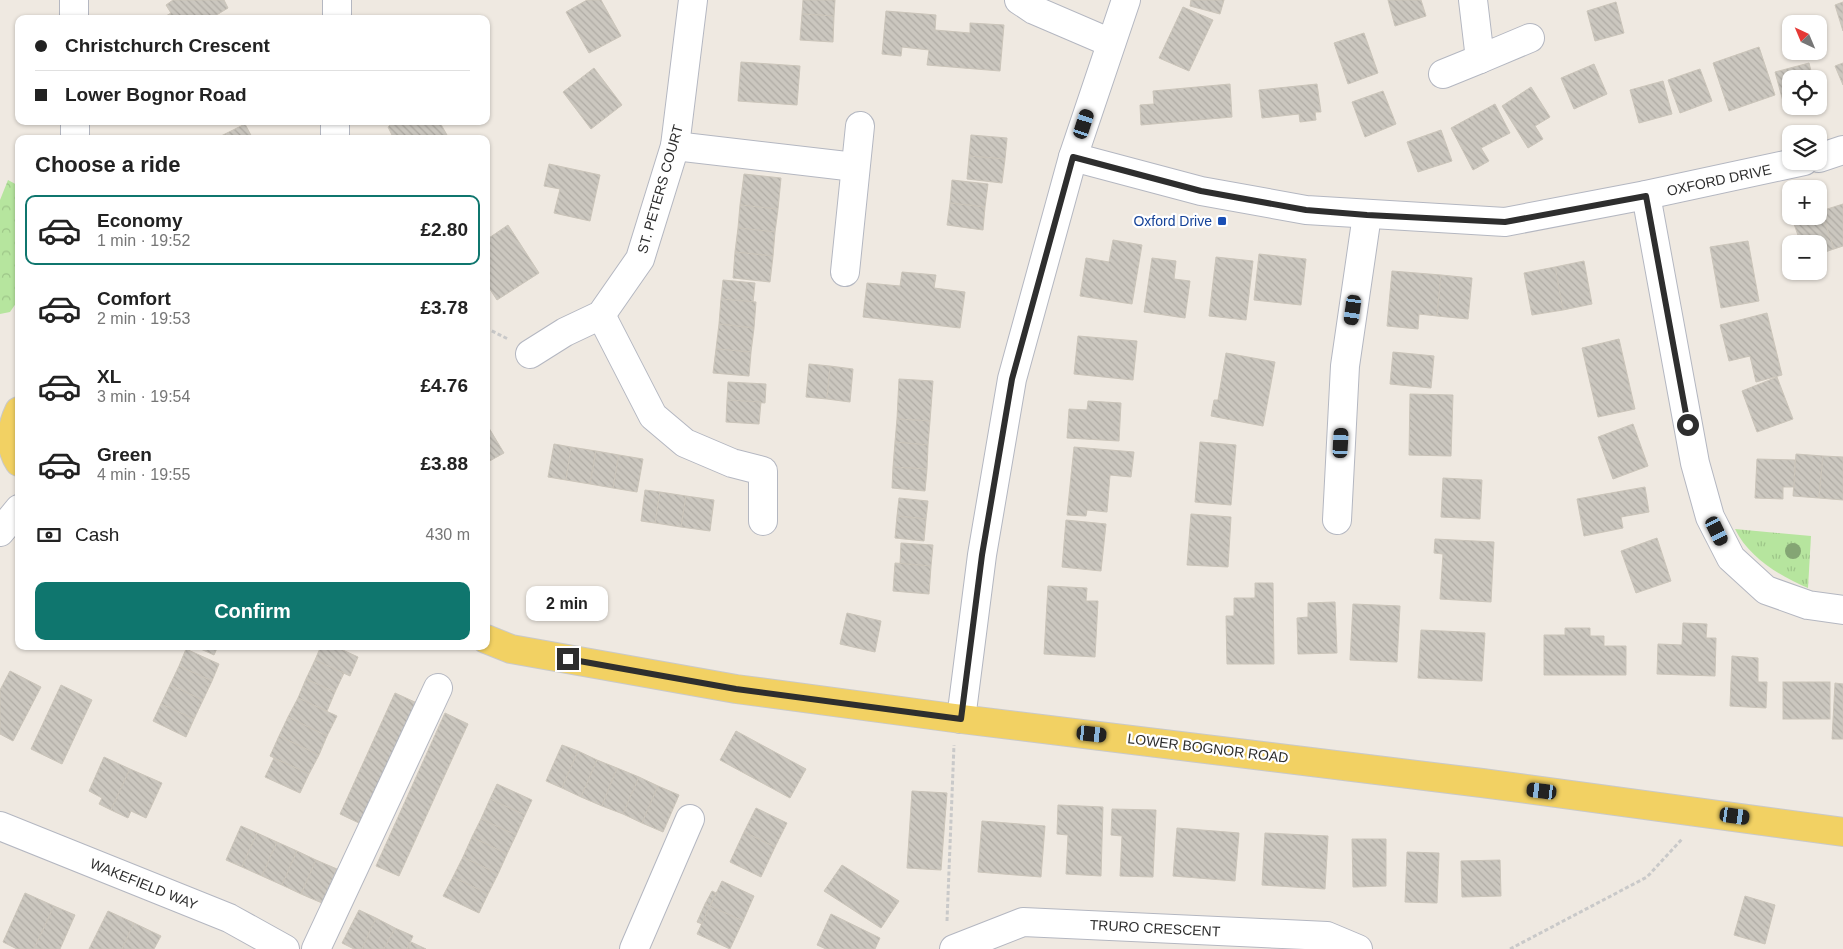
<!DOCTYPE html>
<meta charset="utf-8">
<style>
:root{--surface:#fff;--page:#f6f6f6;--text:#222;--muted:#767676;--line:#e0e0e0;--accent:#0f766e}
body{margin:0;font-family:Arial,sans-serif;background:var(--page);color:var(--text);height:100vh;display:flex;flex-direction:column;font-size:19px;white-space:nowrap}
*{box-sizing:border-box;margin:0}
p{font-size:16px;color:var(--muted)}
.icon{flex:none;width:28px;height:28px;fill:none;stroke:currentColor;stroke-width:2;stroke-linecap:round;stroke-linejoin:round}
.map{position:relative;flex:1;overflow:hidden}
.side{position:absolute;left:15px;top:135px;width:475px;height:515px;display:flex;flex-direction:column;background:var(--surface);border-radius:10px;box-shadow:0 1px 4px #0004}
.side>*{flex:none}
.guide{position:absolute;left:15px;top:15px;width:475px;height:110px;border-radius:10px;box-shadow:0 1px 4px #0004;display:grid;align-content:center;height:110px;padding:0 20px;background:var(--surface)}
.needle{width:32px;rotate:316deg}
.tools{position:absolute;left:1782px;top:15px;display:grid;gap:10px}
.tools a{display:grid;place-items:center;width:45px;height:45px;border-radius:10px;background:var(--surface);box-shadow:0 1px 4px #0004;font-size:25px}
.end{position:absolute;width:22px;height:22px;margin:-11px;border:6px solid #2e2e2e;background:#fff;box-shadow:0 0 0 2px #fff}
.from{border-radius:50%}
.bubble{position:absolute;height:35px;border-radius:10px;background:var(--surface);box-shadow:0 1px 4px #0004;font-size:16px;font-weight:800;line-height:35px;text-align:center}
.car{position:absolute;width:15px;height:30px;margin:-15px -8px;border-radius:6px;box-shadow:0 0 4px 1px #0007;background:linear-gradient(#222 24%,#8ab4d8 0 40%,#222 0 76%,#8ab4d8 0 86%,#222 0)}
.guide b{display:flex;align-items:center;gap:18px;height:48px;font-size:19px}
.guide b+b{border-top:1px solid var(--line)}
.guide i{width:12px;height:12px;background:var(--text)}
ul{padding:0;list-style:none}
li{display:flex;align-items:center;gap:15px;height:70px;margin:0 10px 8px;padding:0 10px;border:2px solid transparent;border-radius:10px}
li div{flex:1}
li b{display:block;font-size:19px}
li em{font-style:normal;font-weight:800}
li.on{border-color:var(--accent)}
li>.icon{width:45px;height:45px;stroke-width:1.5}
h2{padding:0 20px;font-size:22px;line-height:60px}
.pay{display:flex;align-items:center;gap:12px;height:55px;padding:0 20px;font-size:19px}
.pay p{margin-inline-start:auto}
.primary-button{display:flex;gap:10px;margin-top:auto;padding:10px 20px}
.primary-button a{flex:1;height:58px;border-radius:10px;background:var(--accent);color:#fff;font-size:20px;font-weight:800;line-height:58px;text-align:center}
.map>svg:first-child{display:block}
</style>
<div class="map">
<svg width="1843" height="949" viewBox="0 0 1843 949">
<defs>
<pattern id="grass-tufts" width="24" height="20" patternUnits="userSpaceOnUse" patternTransform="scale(1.25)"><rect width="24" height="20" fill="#b6e59e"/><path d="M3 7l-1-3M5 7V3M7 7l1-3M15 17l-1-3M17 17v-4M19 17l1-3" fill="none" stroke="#9dc588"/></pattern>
<pattern id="forest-crowns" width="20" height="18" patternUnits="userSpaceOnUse" patternTransform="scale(1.25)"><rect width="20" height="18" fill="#b6e59e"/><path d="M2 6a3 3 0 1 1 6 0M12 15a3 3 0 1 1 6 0" fill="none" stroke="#9dc588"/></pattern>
<pattern id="building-back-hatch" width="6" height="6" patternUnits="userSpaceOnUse" patternTransform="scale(1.25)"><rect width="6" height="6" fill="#cbc7bf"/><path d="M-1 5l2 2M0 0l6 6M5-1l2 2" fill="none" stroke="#afaba4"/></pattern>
</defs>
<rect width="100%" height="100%" fill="#efe9e1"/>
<path fill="url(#grass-tufts)" d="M1735 529 1811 536 1808 588C1780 576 1749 558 1735 529Z"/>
<path fill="url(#forest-crowns)" d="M8 180 19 186V299L10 312 0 314V200Z"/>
<g fill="url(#building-back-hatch)" stroke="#cbc5ba">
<path d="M173 0H224L228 8 210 19H161L171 13 166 5Z"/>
<path d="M587 0H601L621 36 589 53 566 12Z"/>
<path d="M803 0H835L834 16 802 14Z"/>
<path d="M1191 0H1224L1220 14 1190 6Z"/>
<path d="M1388 0H1421L1426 16 1395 26Z"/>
<path d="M1616 2 1624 33 1595 41 1587 11Z"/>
<path d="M1843 2V31L1835 5Z"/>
<path d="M1183 7 1213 20 1189 71 1159 58Z"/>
<path d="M886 11 936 15 935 30 970 33V23L1004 25 1000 71 927 65 929 50 902 47 901 56 882 54Z"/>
<path d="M802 14 834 16 833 42 800 40Z"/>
<path d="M1364 33 1378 73 1348 84 1334 43Z"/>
<path d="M1759 47 1775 95 1729 111 1713 63Z"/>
<path d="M741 62 800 66 797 105 738 101Z"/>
<path d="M1809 63 1813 79H1791V103L1784 105 1775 72Z"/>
<path d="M1843 63V85L1835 66Z"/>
<path d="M1594 64 1607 94 1574 109 1561 78Z"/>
<path d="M594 68 622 105 591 129 563 92Z"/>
<path d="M1700 69 1712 101 1680 113 1668 80Z"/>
<path d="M1663 81 1672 114 1639 123 1630 90Z"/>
<path d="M1230 84 1232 117 1141 125 1140 105 1154 104 1153 91Z"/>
<path d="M1317 84 1321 112H1315L1316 120 1300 122 1299 114 1262 118 1259 90Z"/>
<path d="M1531 87 1550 117 1535 126 1543 139 1528 148 1502 106Z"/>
<path d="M1383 91 1396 124 1365 137 1352 102Z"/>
<path d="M1495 104 1510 133 1481 148 1489 161 1473 170 1451 128Z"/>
<path d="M394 121H439L447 135 441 139H394L388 127Z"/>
<path d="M245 124 253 139H215Z"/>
<path d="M1441 130 1452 161 1418 172 1407 142Z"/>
<path d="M971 135 1007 138 1005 159 969 156Z"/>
<path d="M969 156 1005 159 1002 183 967 179Z"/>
<path d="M549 164 600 175 590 221 554 213 560 189 544 186Z"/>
<path d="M744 174 781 178 778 209 740 205Z"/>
<path d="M952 180 988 184 985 207 950 203Z"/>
<path d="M950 203 985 207 983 230 947 225Z"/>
<path d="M1843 204V246L1834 249 1821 211Z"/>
<path d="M740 205 778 209 775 232 738 228Z"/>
<path d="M1821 211 1834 249 1819 254V244H1801L1793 221 1807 216H1819Z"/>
<path d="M508 225 539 273 497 300 486 283V240Z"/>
<path d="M738 228 775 232 773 256 735 252Z"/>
<path d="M1113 240 1142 245 1132 304 1080 296 1086 258 1109 262Z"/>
<path d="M1748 241 1759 301 1721 308 1710 247Z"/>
<path d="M735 252 773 256 770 282 733 278Z"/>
<path d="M1259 254 1306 259 1301 305 1254 300Z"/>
<path d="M1216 257 1253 261 1246 320 1209 316Z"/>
<path d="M1152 258 1176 261 1174 279 1190 281 1185 318 1144 312Z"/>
<path d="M1584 261 1592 304 1563 310 1555 267Z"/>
<path d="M1555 267 1563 310 1532 315 1524 273Z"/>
<path d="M1392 271 1441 275 1437 316 1419 314 1418 329 1387 326Z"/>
<path d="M902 272 936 275 934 288 965 292 960 328 863 317 867 283 900 286Z"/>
<path d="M1441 275 1472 278 1468 319 1437 316Z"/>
<path d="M723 280 755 283 753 302 721 299Z"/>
<path d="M721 299 756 302 754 328 719 324Z"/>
<path d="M1767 313 1782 375 1756 382 1750 356 1729 361 1720 325Z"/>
<path d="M719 324 754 328 751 352 716 349Z"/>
<path d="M1078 336 1137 341 1133 380 1074 374Z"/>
<path d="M1619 339 1635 409 1598 417 1582 348Z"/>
<path d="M716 349 751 352 749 376 713 373Z"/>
<path d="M1393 352 1434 356 1431 388 1390 384Z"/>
<path d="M1226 353 1275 362 1263 426 1211 416 1214 400H1218Z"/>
<path d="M809 364 830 366 827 399 806 397Z"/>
<path d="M830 366 853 369 850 402 827 399Z"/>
<path d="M1777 377 1793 419 1757 432 1742 391Z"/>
<path d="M899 379 933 381 930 421 897 419Z"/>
<path d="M728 382 766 384 765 403 727 400Z"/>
<path d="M1410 394 1453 395 1451 456 1409 455Z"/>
<path d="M727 400 761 402 759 424 726 422Z"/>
<path d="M1088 401 1121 403 1119 441 1067 438 1069 409 1087 410Z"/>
<path d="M897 419 930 421 928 445 895 442Z"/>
<path d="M486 423 504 453 486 463Z"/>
<path d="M1633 424 1648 466 1613 479 1598 437Z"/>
<path d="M895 442 928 445 927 469 893 467Z"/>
<path d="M1200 442 1236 445 1231 505 1195 502Z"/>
<path d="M554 444 571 447 566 480 548 477Z"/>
<path d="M571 447 596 451 590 484 566 480Z"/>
<path d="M1074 447 1134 452 1131 477 1110 475 1107 512 1087 510 1086 516 1067 515Z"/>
<path d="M596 451 619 455 613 488 590 484Z"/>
<path d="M1796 454 1823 456 1819 498 1793 496Z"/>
<path d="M619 455 643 459 637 492 613 488Z"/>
<path d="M1823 456 1843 457V500L1819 498Z"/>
<path d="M1757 459 1795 460 1794 487H1783V499L1755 498Z"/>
<path d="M893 467 927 469 925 491 892 488Z"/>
<path d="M1443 478 1482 480 1480 519 1441 517Z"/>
<path d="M1645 487 1649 512 1621 517 1623 528 1584 536 1577 499Z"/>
<path d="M645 490 660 492 655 523 641 521Z"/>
<path d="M660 492 686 496 681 527 655 523Z"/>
<path d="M686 496 714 500 710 531 681 527Z"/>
<path d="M899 498 928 501 926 519 897 516Z"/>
<path d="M1191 514 1231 517 1228 567 1187 565Z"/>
<path d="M897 516 926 519 924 541 895 538Z"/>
<path d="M1066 520 1106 524 1101 571 1062 567Z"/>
<path d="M1657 538 1671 581 1636 593 1621 551Z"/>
<path d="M1435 539 1494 542 1491 602 1440 599 1443 554 1434 553Z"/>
<path d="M901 543 933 545 931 566 900 564Z"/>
<path d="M895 563 931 566 929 594 893 591Z"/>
<path d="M1255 583H1273L1274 664H1227L1226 616H1234V598H1255Z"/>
<path d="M1048 586 1087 588 1086 601H1098L1095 657 1044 654Z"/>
<path d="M1335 602 1337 653 1298 654 1297 618 1308 617V603Z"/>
<path d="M1353 604 1400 606 1397 662 1350 660Z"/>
<path d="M847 613 881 621 875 652 840 644Z"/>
<path d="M1683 623 1707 624 1706 638H1716L1715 676 1657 674 1658 644 1682 645Z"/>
<path d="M1565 628H1590V636H1604V646H1626V675H1544V635H1565Z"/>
<path d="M1421 630 1485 633 1482 681 1418 678Z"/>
<path d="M194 646H218L214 655Z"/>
<path d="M321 646H334L358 657 350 676 315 660Z"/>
<path d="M186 649 219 664 212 681 179 666Z"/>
<path d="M1732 656 1758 658V682H1767L1766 708 1730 706Z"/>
<path d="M315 660 344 673 335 692 306 679Z"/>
<path d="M179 666 212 681 203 700 170 685Z"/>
<path d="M10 671 41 687 13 741 0 734V690Z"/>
<path d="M306 679 335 692 327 711 298 698Z"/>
<rect x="1783" y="682" width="47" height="37"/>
<path d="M1835 683 1843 684V739H1832Z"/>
<path d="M61 685 92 700 62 764 31 749Z"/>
<path d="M170 685 203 700 194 719 161 704Z"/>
<path d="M395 693 417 703 361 824 340 814Z"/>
<path d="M298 698 337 716 327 736 288 717Z"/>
<path d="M161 704 194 719 186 737 153 721Z"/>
<path d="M445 713 468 724 399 876 376 866Z"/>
<path d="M288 717 327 736 319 755 279 736Z"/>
<path d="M736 731 806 769 790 798 720 760Z"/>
<path d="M279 736 319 755 309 774 270 756Z"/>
<path d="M562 745 578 751 562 788 546 781Z"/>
<path d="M578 751 597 760 581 797 562 788Z"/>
<path d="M104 757 130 769 111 810 99 804 102 798 89 791Z"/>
<path d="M274 758 309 774 300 793 265 777Z"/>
<path d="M597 760 617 768 602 806 581 797Z"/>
<path d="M617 768 639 777 623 814 602 806Z"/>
<path d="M130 769 162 783 146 818 131 811 128 818 111 810Z"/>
<path d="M639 777 658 786 642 823 623 814Z"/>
<path d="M497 784 532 800 525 815 490 799Z"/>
<path d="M658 786 679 795 663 832 642 823Z"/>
<path d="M912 791 947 793 941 870 907 868Z"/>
<path d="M490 799 525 815 516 835 481 819Z"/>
<path d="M1058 805 1103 807 1101 876 1066 874 1068 835 1057 834Z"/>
<path d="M756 808 787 823 775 847 744 832Z"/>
<path d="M1112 809 1156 810 1153 877 1120 876 1122 836 1111 835Z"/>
<path d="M481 819 516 835 507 854 472 837Z"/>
<path d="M982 821 1045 826 1041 877 978 872Z"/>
<path d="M241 826 257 833 242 867 226 860Z"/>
<path d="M1177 828 1239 833 1235 881 1173 876Z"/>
<path d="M744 832 775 847 761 877 730 862Z"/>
<path d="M257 833 277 842 262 876 242 867Z"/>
<path d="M1265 833 1328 836 1325 889 1262 885Z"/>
<path d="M472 837 507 854 498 874 463 857Z"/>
<path d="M1352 839H1386V886L1353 887Z"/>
<path d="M277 842 297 851 282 885 262 876Z"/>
<path d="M297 851 316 860 301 894 282 885Z"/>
<path d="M1407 852 1439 853 1437 903 1405 902Z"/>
<path d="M463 857 498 874 488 894 453 877Z"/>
<path d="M316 860 337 869 322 903 301 894Z"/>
<path d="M1500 860 1501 896 1462 897 1461 861Z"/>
<path d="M842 865 899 901 881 928 824 891Z"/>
<path d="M453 877 488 894 479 913 443 896Z"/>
<path d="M722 881 754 896 743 921 710 906Z"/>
<path d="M712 891 716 893 710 906 705 904Z"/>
<path d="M25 893 54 906 34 949H17L3 942Z"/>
<path d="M1745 896 1775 905 1765 944 1734 935Z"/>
<path d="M705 904 710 906 702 924 697 922Z"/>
<path d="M54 906 75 915 60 949H34Z"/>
<path d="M710 906 743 921 730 949 697 934Z"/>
<path d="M359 910 376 918 362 949H354L342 943Z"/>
<path d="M108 911 134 923 122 949H89Z"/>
<path d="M831 914 880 938 875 949H826L817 945Z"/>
<path d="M376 918 395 928 384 949H362Z"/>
<path d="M134 923 161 936 154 949H122Z"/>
<path d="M395 928 413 936 407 949H384Z"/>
<path d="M411 942 426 949H407Z"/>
</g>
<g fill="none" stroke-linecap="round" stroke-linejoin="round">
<defs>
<g id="minor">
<path d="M74 0V19"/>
<path d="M1019 0 1034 10 1111 43"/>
<path d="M1473 0 1480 59 1530 38"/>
<path d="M337 19V0"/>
<path d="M1443 74 1480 59"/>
<path d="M75 121V139"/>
<path d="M335 139V121"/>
<path d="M675 146 855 167"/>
<path d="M1073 157 1201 191 1306 210 1505 222 1646 195 1804 161"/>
<path d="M1819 158 1843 150"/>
<path d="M1646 195 1695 463 1710 517 1731 558 1766 590 1808 605 1843 610"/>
<path d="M845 272 860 126"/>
<path d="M601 315 653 416 685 443 732 463 763 471V521"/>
<path d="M530 354 565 332 601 315 640 259 675 146 693 0"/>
<path d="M1337 520 1345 366 1367 215"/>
<path d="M0 532 19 509"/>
<path d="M961 719 982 555 1012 379 1073 157 1126 0"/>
<path d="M0 826 229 918 285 949"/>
<path d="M316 949 438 688"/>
<path d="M634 949 690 819"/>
<path d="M954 949 1023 922 1327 936 1358 949"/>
</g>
<g id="major">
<path d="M19 411C11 427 9 447 19 462"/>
<path d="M486 639 511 649 736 689 961 719 1482 783 1843 832"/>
</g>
</defs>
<use href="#minor" stroke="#b4b7c1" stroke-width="30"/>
<use href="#major" stroke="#c9c9c9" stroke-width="30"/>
<g stroke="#c9c9c9" stroke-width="3" stroke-dasharray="4 2.5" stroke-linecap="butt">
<path d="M486 328 508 339"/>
<path d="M947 921 954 745"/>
<path d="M1510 949 1647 877 1682 839"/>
</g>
<use href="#minor" stroke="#fff" stroke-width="28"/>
<use href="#major" stroke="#f2d163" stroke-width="28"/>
</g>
<circle fill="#84a574" cx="1793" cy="551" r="8"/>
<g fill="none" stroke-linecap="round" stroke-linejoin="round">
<path stroke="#2e2e2e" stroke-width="6" d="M568 659 736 689 961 719 982 555 1012 379 1073 157 1201 191 1306 210 1367 215 1505 222 1646 196 1688 425"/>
</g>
<rect fill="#1a4fb4" stroke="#fff" stroke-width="2" x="1217" y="216" width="10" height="10" rx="2.5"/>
<g text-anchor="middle" stroke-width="4.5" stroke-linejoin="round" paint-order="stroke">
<g font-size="14" fill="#2e2e2e" stroke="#fff">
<text transform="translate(1719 180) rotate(-12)" y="5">OXFORD DRIVE</text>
<text transform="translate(660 189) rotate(-74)" y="5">ST. PETERS COURT</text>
<text transform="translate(1208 748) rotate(7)" y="5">LOWER BOGNOR ROAD</text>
<text transform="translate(144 884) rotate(22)" y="5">WAKEFIELD WAY</text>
<text transform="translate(1155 928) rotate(3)" y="5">TRURO CRESCENT</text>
</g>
<g font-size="14" fill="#164399" stroke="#fff" text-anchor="end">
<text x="1212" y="226">Oxford Drive</text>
</g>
</g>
</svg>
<div class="tools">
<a><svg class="needle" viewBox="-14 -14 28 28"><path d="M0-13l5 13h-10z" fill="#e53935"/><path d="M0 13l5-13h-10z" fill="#767676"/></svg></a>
<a><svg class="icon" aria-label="locate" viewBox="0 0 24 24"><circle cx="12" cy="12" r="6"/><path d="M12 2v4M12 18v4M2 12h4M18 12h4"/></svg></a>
<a><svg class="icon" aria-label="layers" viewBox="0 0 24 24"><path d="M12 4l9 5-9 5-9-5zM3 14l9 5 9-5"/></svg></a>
<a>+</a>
<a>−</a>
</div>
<i class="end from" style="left:1688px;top:425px"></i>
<i class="end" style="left:568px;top:659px"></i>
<div class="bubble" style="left:526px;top:586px;width:82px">2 min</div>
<i class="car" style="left:1084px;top:124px;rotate:18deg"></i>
<i class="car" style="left:1353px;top:310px;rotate:188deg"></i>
<i class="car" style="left:1341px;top:443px;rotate:3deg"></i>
<i class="car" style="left:1717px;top:531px;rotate:154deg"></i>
<i class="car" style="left:1092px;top:734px;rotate:96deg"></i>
<i class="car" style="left:1542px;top:791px;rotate:277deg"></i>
<i class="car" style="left:1735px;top:816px;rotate:98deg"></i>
<div class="guide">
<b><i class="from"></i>Christchurch Crescent</b>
<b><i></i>Lower Bognor Road</b>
</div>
<section class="side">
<h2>Choose a ride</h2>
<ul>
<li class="on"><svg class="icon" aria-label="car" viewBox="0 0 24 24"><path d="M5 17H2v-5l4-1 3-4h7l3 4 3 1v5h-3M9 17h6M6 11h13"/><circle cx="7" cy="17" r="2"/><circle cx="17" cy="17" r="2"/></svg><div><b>Economy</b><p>1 min · 19:52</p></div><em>£2.80</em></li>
<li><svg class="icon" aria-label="car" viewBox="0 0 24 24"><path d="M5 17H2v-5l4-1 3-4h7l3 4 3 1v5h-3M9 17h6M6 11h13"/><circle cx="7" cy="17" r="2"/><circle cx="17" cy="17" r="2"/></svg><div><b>Comfort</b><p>2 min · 19:53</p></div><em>£3.78</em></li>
<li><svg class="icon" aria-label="car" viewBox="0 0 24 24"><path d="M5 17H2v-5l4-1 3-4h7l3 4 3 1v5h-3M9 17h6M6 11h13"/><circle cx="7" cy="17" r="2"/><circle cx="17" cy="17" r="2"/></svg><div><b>XL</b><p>3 min · 19:54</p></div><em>£4.76</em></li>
<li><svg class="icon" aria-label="car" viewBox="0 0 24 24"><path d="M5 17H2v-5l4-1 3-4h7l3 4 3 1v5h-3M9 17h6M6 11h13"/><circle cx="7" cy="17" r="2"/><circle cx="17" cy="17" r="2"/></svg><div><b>Green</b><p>4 min · 19:55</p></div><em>£3.88</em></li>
</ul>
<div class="pay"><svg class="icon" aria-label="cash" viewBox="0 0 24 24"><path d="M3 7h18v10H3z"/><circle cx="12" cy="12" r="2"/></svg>Cash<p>430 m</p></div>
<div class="primary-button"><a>Confirm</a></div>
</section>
</div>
